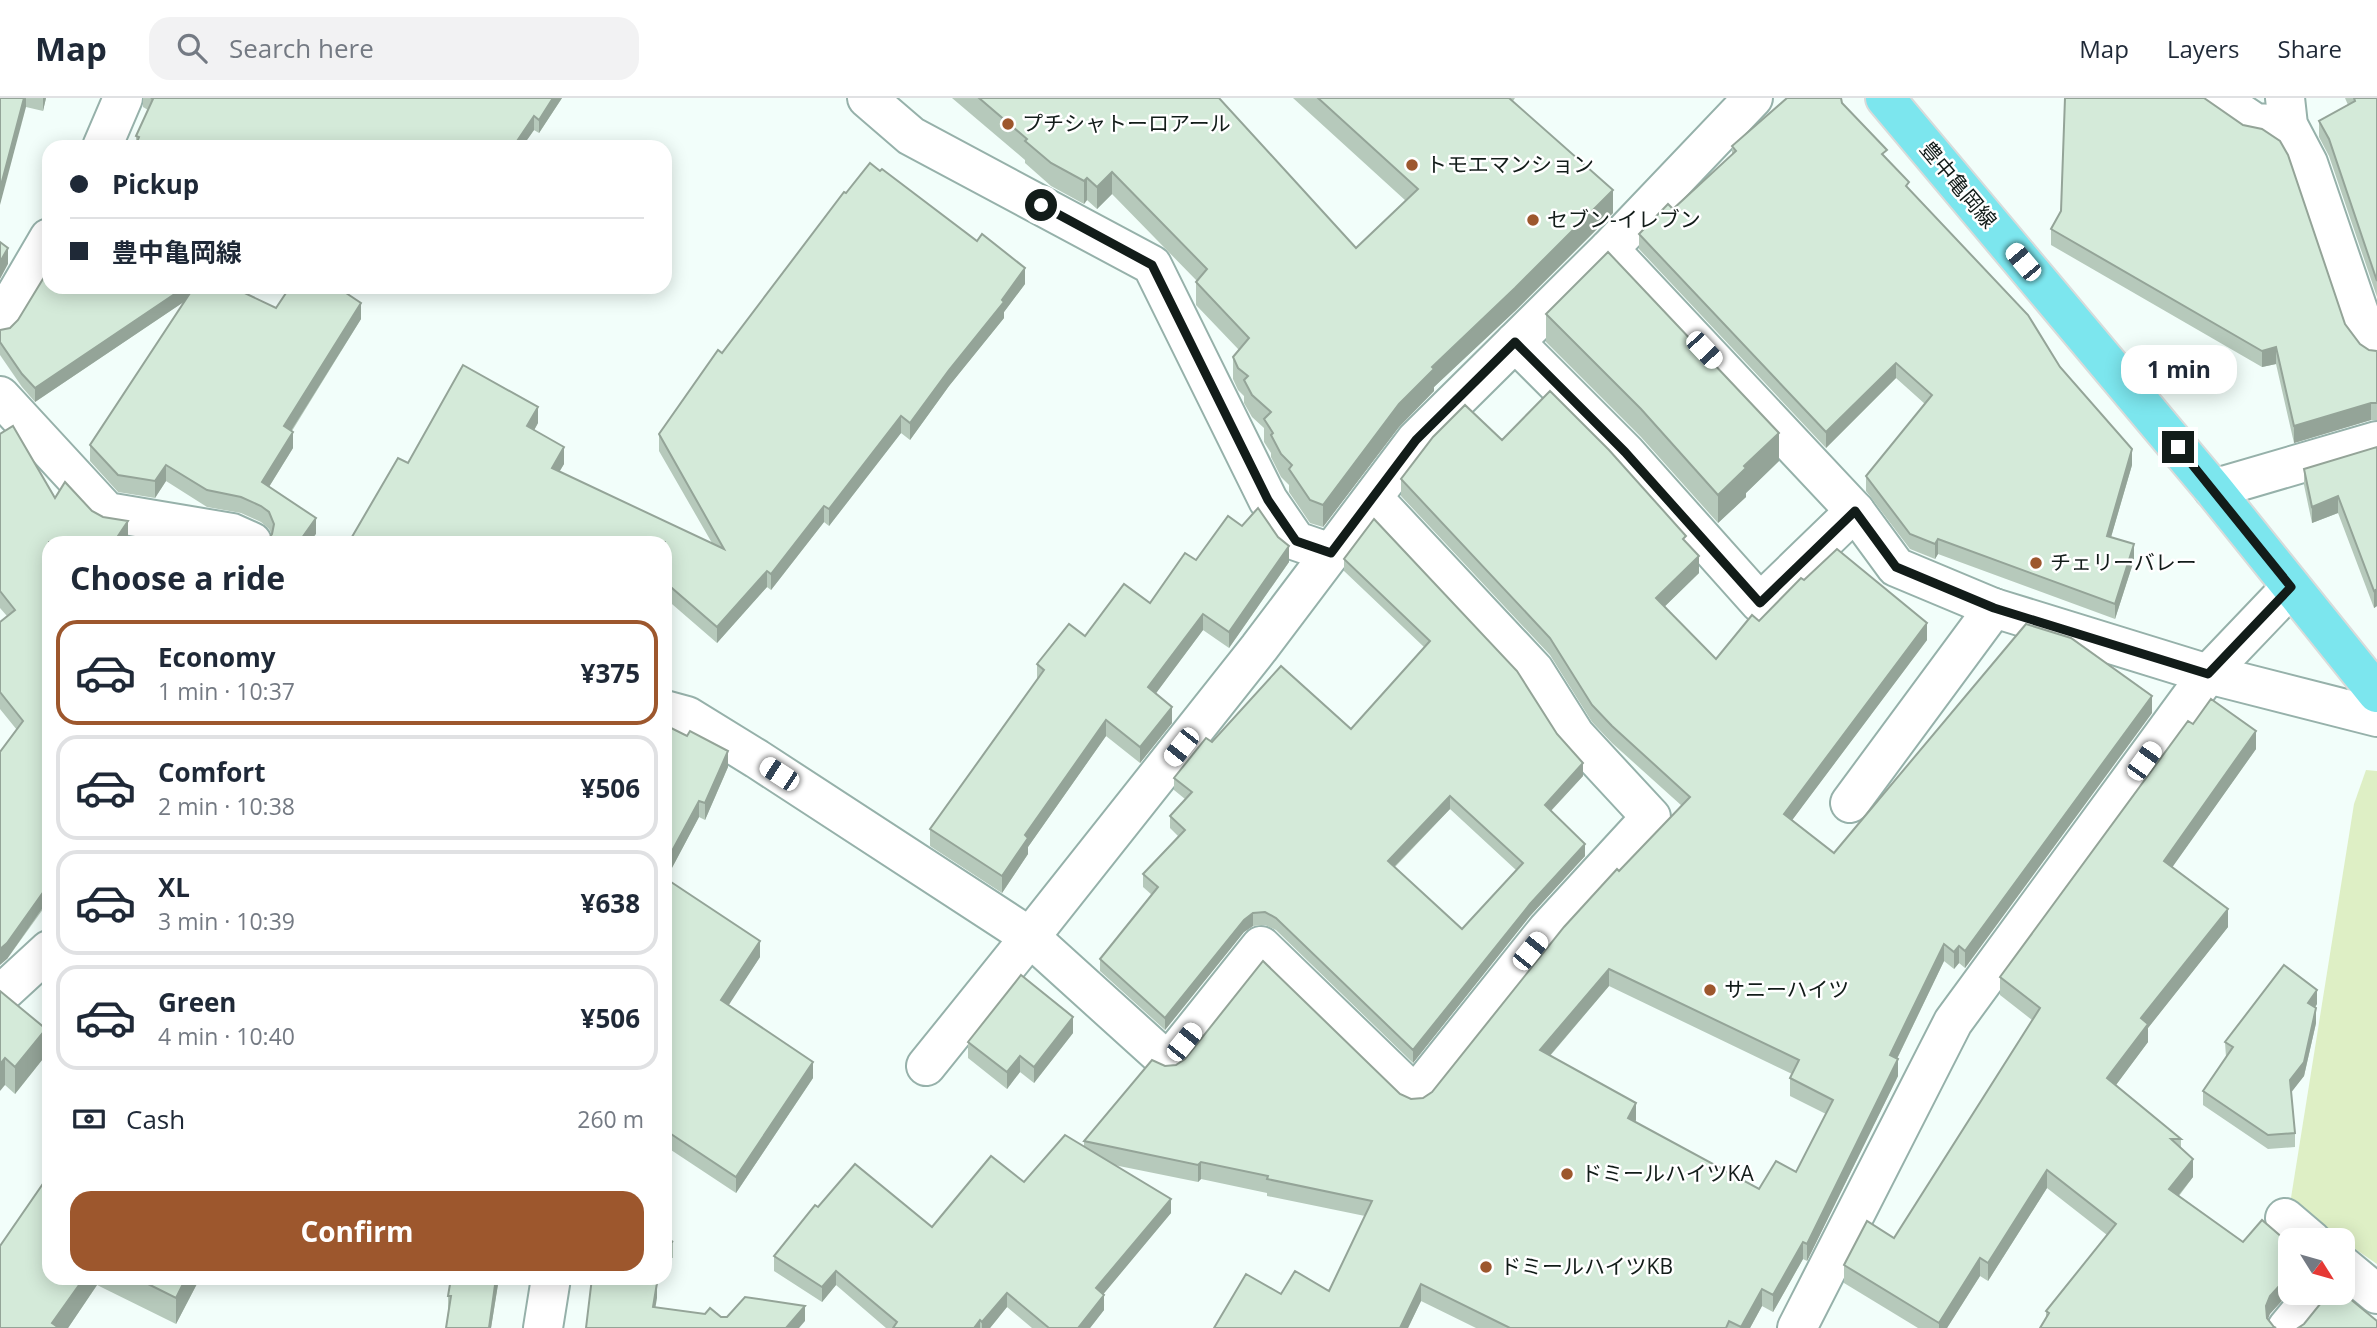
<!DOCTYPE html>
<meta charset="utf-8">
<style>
:root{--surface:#fff;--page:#f2f2f3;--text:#1f2937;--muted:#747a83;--line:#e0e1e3;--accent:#9d572d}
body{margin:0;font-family:"Open Sans","Noto Sans JP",sans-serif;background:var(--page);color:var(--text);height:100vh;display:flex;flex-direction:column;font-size:26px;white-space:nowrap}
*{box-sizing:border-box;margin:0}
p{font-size:23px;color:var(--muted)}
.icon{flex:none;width:38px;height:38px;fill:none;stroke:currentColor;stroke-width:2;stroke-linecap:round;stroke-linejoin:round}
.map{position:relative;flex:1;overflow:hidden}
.side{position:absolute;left:42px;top:438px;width:630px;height:749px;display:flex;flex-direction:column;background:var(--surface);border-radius:21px;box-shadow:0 4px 18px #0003}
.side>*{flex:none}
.top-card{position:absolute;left:42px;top:42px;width:630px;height:154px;border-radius:21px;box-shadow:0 4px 18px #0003;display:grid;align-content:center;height:154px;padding:0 28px;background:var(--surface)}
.needle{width:46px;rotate:127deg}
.tools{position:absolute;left:2278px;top:1130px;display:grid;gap:14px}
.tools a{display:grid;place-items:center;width:77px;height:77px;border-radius:14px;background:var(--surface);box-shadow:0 4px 18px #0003;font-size:35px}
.end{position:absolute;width:32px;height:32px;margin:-16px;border:9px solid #121c19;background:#fff;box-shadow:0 0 0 4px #fff}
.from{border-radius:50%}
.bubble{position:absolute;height:49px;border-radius:21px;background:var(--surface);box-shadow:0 4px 18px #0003;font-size:23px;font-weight:700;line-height:49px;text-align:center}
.car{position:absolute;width:21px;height:42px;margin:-21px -10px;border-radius:9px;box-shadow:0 0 5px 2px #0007;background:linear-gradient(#fff 24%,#345 0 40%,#fff 0 76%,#345 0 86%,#fff 0)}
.top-card b{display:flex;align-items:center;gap:24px;height:66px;font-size:26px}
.top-card b+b{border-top:2px solid var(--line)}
.top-card i{width:18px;height:18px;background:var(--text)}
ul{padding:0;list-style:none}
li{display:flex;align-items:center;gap:21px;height:105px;margin:0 14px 10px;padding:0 14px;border:4px solid var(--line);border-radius:21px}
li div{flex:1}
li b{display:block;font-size:26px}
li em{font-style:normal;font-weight:700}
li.on{border-color:var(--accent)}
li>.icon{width:63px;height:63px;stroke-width:1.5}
h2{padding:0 28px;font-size:32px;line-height:84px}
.pay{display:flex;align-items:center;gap:18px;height:77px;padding:0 28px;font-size:26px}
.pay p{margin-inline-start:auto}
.primary-button{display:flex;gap:14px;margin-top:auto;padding:14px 28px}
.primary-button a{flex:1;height:80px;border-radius:21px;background:var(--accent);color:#fff;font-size:28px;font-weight:700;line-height:80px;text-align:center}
header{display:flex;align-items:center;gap:42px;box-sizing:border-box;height:98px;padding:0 35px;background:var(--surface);border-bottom:2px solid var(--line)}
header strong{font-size:33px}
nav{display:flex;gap:38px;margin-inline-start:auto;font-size:24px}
.search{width:490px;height:63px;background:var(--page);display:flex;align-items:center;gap:18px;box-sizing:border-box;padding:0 24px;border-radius:21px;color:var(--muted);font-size:26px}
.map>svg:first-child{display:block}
</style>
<header>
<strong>Map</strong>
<div class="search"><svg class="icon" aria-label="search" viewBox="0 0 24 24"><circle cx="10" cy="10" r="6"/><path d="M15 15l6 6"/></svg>Search here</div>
<nav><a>Map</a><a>Layers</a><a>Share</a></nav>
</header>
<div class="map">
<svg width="2377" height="1230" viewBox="0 0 2377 1230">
<rect width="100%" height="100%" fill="#f2fefa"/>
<path fill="#deefc5" d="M2366 672 2377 673V1166L2290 1106 2354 706Z"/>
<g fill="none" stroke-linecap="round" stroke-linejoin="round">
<defs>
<g id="minor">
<path d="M867 0 911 38 1152 167 1268 402 1296 443 1331 455"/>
<path d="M2218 0 2255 25 2288 27"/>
<path d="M2285 0 2288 27 2308 65 2366 235 2377 248"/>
<path d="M102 49 123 0"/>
<path d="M1609 151 1855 413 1896 469 1994 510 2208 576 2377 619"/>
<path d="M0 224 49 140"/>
<path d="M1515 244 1625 354 1760 505 1855 413"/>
<path d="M0 298 107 414 232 435 252 444"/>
<path d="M2213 391 2377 343"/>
<path d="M665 612 687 618 757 661 1030 839 1259 550 1416 342 1609 151 1753 0"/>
<path d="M1850 705 1994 510"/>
<path d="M0 897 49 852"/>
<path d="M926 968 1030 839 1168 964 1261 848 1415 997 1547 832 1651 719 1575 637 1534 572 1373 400"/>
<path d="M2285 1120 2312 1143"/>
<path d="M2343 1168 2377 1196"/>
<path d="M543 1230 551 1180"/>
<path d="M1797 1230 1953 924 2208 576 2291 489"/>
<path d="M2287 1230 2316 1195"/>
</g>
<path id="major" d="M1885 0 2213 391 2377 595"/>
</defs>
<use href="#minor" stroke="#96b1aa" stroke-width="42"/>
<use href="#major" stroke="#d9dbda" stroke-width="42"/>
<use href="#minor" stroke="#fff" stroke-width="38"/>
<use href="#major" stroke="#7ce6ee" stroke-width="38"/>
</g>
<g fill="#b6c9bb" fill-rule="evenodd">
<path d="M0 0H46L43 13 26 9Z"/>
<path d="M143 0H562L539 35 534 32 522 49H135L136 46V38L148 12 143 9Z"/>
<path d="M952 0H1219L1356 150 1406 103 1293 0H1515L1513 3 1613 115 1515 213 1434 289V293L1399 329 1323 429 1310 425 1289 394V387L1281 379 1271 359V355L1264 344V330L1252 319 1244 305V298L1238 292 1233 281V259L1239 252 1196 207V184L1197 183 1112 96 1097 111 1087 102 1084 106 1051 88 1025 65V62Z"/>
<path d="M2345 0H2377V199L2329 58 2319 39V23L2348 7Z"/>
<path d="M1842 5 1887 61 1909 91 2060 269 2132 367 2111 439 2134 462 2115 521 1938 456 1935 461 1910 451 1866 393V378L1925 306 1896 280 1826 350 1639 151V136L1673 111 1732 57V48Z"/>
<path d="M2061 113 2345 226 2360 246 2369 252 2377 253V322H2371L2294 345 2276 266 2262 269 2051 147V131Z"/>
<path d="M1025 186 1004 214V220L949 288 910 342 901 335 829 428 824 424 771 492 767 489 717 545 665 500V444L408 365 538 325 534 332 564 366 559 374 712 445 659 353V336L722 255Z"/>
<path d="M49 189 276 210 361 221 292 333 293 350 269 389 316 436 272 437 269 431 261 424 241 415 207 409 166 383 155 400 118 394 90 363V347L185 203 35 304 22 289 0 257V232L10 230Z"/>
<path d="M1546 216 1779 363 1746 395V399L1718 425 1641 339 1546 244Z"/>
<path d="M0 336 55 400 92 413 128 440 125 444H49V803L7 861 17 632 0 611V524L7 518 0 510Z"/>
<path d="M1502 342 1686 444 1699 475 1664 509 1716 561 1804 482 1927 542 1792 722 1834 755 2152 615 1965 870 1959 865 1954 871 1944 863 1897 961 1898 978 1807 1163 1803 1161 1773 1214 1762 1208 1750 1230H1476L1421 1203 1408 1230H1214L1281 1196 1329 1193 1365 1118 1267 1098V1095L1201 1081 1198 1084 1114 1067 1171 1115 1103 1196 1104 1212 1090 1230H1032L1007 1209 990 1230H886L836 1187 822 1204 774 1173V1158L818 1109 932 1129 1024 1084 1084 1048V1043L1165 968 1400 996 1411 1001 1423 1000 1432 994 1619 773 1682 708 1612 645 1592 624 1550 557 1401 398V381ZM1609 888 1792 976 1790 980V998L1826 1016 1796 1074 1759 1091 1635 1024 1636 1022 1550 958Z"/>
<path d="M2377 349V508L2374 510 2338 415 2312 425 2304 387V371Z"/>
<path d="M1344 461 1583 678 1551 713 1585 758 1530 818 1413 965 1276 832 1265 827 1253 828 1244 834 1165 932 1100 873V861L1152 797 1143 789V776L1178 738 1170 730V718L1185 701 1174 692V680L1212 644 1351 631 1424 549 1344 473ZM1450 711 1516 772 1462 831 1395 769Z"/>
<path d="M1196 462 1289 464 1229 550 1203 532 1156 595 1172 625 1140 665 1106 638 1028 749V756L1002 795 930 748V731L1037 582V566L1085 538 1150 505Z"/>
<path d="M2193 626 2256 651 2172 769 2228 829 2148 930V944L2116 987 2181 1041V1051L2193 1079 2179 1098 2270 1216 2046 1220V1213L2107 1137 2047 1090 1988 1183 1980 1178 1947 1230H1918L1844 1185V1167L1894 1140 2032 922 2000 897V879Z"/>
<path d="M665 627 728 669 705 722 699 719 666 781 760 859 728 907 813 980 736 1095 665 1048Z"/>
<path d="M0 893 46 957 15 996 5 987Z"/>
<path d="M2317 906 2315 910 2316 925 2304 978 2291 994 2295 1035V1049L2268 1051 2203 1007V993L2226 959 2225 944Z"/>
<path d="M1073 935 1034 985 1020 974 1007 991 968 960V944Z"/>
<path d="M665 1138 673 1144V1160L665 1159Z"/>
<path d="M49 1180H200L176 1226 97 1187 68 1230H0Z"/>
<path d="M499 1180 491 1230H446L448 1214V1198Z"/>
</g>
<g fill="#94a498">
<path d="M24 0H26V9L0 107V91Z"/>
<path d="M43 0H46L43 13Z"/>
<path d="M553 0H562L539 35V22Z"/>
<path d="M534 18V32L522 49H513Z"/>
<path d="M1112 74V96L1097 111V89Z"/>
<path d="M1087 80V102L1084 106V83Z"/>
<path d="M1613 92V115L1515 213 1434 289V293L1399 329 1323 429V407L1399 306 1432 269Z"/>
<path d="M8 150V166L0 181V164Z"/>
<path d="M1025 170V186L1004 214V220L949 288 910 342V325Z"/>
<path d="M185 189H203V191L35 304V290Z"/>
<path d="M361 205V221L284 344V328Z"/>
<path d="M2276 249V266L2262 269V253Z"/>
<path d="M1896 265V280L1826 350V334Z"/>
<path d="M2371 305V322L2294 345V328Z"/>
<path d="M538 309V325L527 345V328Z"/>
<path d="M901 318V335L829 428V411Z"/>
<path d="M293 334V350L262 400V384Z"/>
<path d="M1779 335V363L1746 395V399L1718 425V397L1744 368Z"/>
<path d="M564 349V366L552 386V370Z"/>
<path d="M2132 351V367L2107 453V438Z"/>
<path d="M166 367V383L155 400V383Z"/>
<path d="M2338 398V415L2312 425V409Z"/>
<path d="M824 408V424L771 492V476Z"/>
<path d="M316 420V436L310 444H299Z"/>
<path d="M128 423V440L125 444H114Z"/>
<path d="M1938 441V456L1935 461V446Z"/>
<path d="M2134 446V462L2115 521V506Z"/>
<path d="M1289 448V464L1229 550V534Z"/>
<path d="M1699 458V475L1656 517V500Z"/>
<path d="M767 473V489L717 545V529Z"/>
<path d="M2377 491V508L2374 510V493Z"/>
<path d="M1203 516V532L1148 606V589Z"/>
<path d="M1927 525V542L1784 733V716Z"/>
<path d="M2152 598V615L1965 870V853Z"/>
<path d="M1172 609V625L1140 665V649Z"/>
<path d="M1106 622V638L1028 749V756L1002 795V778L1025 737Z"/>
<path d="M2256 633V651L2164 781V763Z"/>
<path d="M728 653V669L705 722V705Z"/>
<path d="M1583 665V678L1545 719V707Z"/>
<path d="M1450 698V711L1388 775V763Z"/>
<path d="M699 703V719L665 783V766Z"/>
<path d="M1585 746V758L1530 818 1413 965V952L1530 806Z"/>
<path d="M48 786V802L7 861 0 867V851Z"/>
<path d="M2228 811V829L2148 930V944L2107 999V980L2141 920Z"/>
<path d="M1253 815V828L1244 834 1165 932V920L1244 822Z"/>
<path d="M760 843V859L721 919V902Z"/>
<path d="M1944 846V863L1890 975V957Z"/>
<path d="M1959 848V865L1954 871V854Z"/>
<path d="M1609 871V888L1540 969V952Z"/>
<path d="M2317 892V906L2308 919V905Z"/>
<path d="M2316 910V925L2304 978 2290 996V982Z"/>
<path d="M1073 919V935L1034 985V969Z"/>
<path d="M46 931V957L15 996V969Z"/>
<path d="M1020 958V974L1007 991V974Z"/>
<path d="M5 960V987L0 993V966Z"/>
<path d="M1898 961V978L1807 1163V1146Z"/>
<path d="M813 964V980L736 1095V1079Z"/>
<path d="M1636 1005V1022L1628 1037V1020Z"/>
<path d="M2193 1061V1079L2169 1109V1091Z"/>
<path d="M1201 1064V1081L1198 1084V1067Z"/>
<path d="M2047 1072V1090L1988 1183V1165Z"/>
<path d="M1171 1101V1115L1096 1205V1190Z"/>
<path d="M1803 1144V1161L1773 1214V1197Z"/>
<path d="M1980 1160V1178L1947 1230H1939V1225Z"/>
<path d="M836 1173V1187L822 1204V1189Z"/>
<path d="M2291 1175V1193L2270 1216 2266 1226V1208L2270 1198Z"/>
<path d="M84 1180H97V1187L68 1230H52V1225Z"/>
<path d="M186 1180H200L176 1226V1200Z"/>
<path d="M496 1180H499L491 1230H489Z"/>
<path d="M657 1185V1200L653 1224V1209Z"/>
<path d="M1421 1186V1203L1408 1230H1400Z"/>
<path d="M1762 1191V1208L1750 1230H1741Z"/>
<path d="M1007 1195V1209L990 1230H982V1224Z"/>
<path d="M1104 1197V1212L1090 1230H1078Z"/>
<path d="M805 1208V1223L799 1230H786Z"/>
<path d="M980 1222V1230H974Z"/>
</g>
<g fill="#d4ead9" stroke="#94a498" stroke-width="2" fill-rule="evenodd">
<path d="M0 0H24L0 91Z"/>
<path d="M151 0H553L539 22 534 18 513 49H135L139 39 136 38 153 1Z"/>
<path d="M979 0H1219L1356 150 1418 91 1318 0H1509L1613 92 1515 190 1432 269 1434 271 1399 306 1323 407 1310 402 1289 371 1292 367 1281 356 1271 337 1273 335 1264 321 1271 314 1252 297 1244 282 1248 278 1238 270 1233 259 1249 240 1196 184 1207 171 1112 74 1097 89 1087 80 1084 83 1051 65 1025 43 1027 41Z"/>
<path d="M1787 0H1841L1842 5 1887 52 1882 56 1909 84 1906 88 2028 217 2060 269 2132 351 2107 438 2134 446 2115 506 1938 441 1935 446 1910 436 1866 378 1932 297 1896 265 1826 334 1639 136 1668 106 1673 111 1736 53 1732 48Z"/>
<path d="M2065 0H2204L2243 27 2262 31 2280 43 2288 57 2345 226 2360 246 2369 252 2377 253V305H2371L2294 328 2276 249 2262 253 2051 131 2061 113Z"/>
<path d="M2354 0H2377V183L2329 41 2319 23 2355 3Z"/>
<path d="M870 65 880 73 882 71 977 143 982 136 1025 170 1002 202 1004 204 949 272 910 325 901 318 829 411 824 408 771 476 767 473 717 529 665 484V444H349L398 360 408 365 463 267 538 309 527 328 564 349 552 370 724 451 659 336 718 252 722 255 844 94 846 95Z"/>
<path d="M0 144 8 150 0 164Z"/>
<path d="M1608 154 1779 335 1744 368 1746 370 1718 397 1641 311 1546 216Z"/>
<path d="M46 176 49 178V189H185L35 290 22 276 0 244V232L10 230 18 222Z"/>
<path d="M194 189H232L276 210 290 189H337L361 205 284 328 293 334 262 384 316 420 299 444H266L272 436 274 426 269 414 261 408 241 399 207 392 166 367 155 383 118 377 90 347Z"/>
<path d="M1550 293 1609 352 1686 438 1683 441 1699 458 1656 500 1716 561 1752 517 1759 523 1801 480 1804 482 1837 451 1927 525 1784 716 1834 755 2026 526 2071 540 2152 598 1965 853 1959 848 1954 854 1944 846 1890 957 1898 961 1807 1146 1803 1144 1773 1197 1762 1191 1741 1229 1729 1223 1726 1230H1510L1421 1186 1400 1230H1214L1246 1176 1281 1196 1295 1173 1329 1193 1372 1103 1267 1081 1268 1078 1201 1064 1198 1067 1084 1043 1152 962 1165 968 1176 967 1185 961 1263 863 1400 996 1411 1001 1423 1000 1432 994 1564 829 1617 771 1619 773 1690 699 1612 628 1592 607 1550 540 1401 381 1433 339 1465 307 1502 342ZM1609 871 1799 962 1790 980 1833 1002 1796 1074 1776 1063 1759 1091 1628 1020 1636 1005 1540 952Z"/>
<path d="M13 328 55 400 65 384 92 413 103 419 128 423 114 444H49V786L7 845 0 851V654L23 623 0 594V524L15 512 0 493V336Z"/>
<path d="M2377 349V491L2374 493 2338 398 2312 409 2304 371Z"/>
<path d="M1258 410 1278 439 1289 448 1229 534 1203 516 1148 589 1172 609 1140 649 1106 622 1025 737 1028 740 1002 778 930 731 1044 572 1037 566 1069 526 1085 538 1124 486 1150 505 1185 455 1196 462 1228 418 1242 428Z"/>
<path d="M1374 421 1517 573 1557 636 1583 665 1545 707 1585 746 1530 806 1413 952 1276 820 1265 814 1253 815 1244 822 1165 920 1100 861 1158 789 1143 776 1185 732 1170 718 1192 694 1174 680 1206 640 1212 644 1281 568 1351 631 1430 543 1344 461ZM1450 698 1523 765 1462 831 1388 763Z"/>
<path d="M229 441 239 444H227Z"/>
<path d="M2211 601 2256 633 2164 763 2228 811 2141 920 2148 926 2107 980 2181 1041H2171L2193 1061 2169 1091 2243 1144 2262 1122 2291 1147V1175L2270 1198 2266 1208 2267 1220 2274 1229 2276 1230H2040L2049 1215 2046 1213 2116 1126 2047 1072 1988 1165 1980 1160 1939 1225 1844 1167 1867 1123 1894 1140 2040 910 2000 879 2188 623 2193 626Z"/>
<path d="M665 627 687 638 690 633 728 653 705 705 699 703 665 766Z"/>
<path d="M665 780 760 843 721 902 813 964 736 1079 665 1032Z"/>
<path d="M2284 867 2317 892 2308 905 2316 910 2304 964 2290 982 2295 1035 2268 1037 2203 993 2233 949 2225 944Z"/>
<path d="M1021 877 1073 919 1034 969 1020 958 1007 974 968 944Z"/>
<path d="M0 893 46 931 15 969 5 960 0 966Z"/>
<path d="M1065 1037 1171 1101 1096 1190 1104 1197 1078 1230H1049L1007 1195 982 1224 980 1222 974 1230H893L897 1224 836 1173 822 1189 774 1158 815 1107 818 1109 855 1066 932 1129 991 1058 1024 1084Z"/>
<path d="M49 1077V1180H84L52 1225 59 1230H0V1148Z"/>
<path d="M665 1138 673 1144 665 1142Z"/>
<path d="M136 1180H186L176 1200Z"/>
<path d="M451 1180H496L489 1230H446L451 1198H448Z"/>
<path d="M592 1180H621L657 1185 653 1209 705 1216 710 1210 721 1219H727L745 1199 805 1208 786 1230H586Z"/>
<path d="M2329 1195H2343L2377 1223V1230H2298L2304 1226Z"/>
</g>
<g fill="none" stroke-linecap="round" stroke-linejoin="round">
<path stroke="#121c19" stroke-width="9" d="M1041 107 1152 167 1268 402 1296 443 1331 455 1416 342 1515 244 1625 354 1760 505 1855 413 1896 469 1994 510 2208 576 2291 489 2178 349"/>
</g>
<g fill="#9d572d" stroke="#fff" stroke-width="2.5">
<circle cx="1008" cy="26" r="7"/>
<circle cx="1412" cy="67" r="7"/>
<circle cx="1533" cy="122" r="7"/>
<circle cx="2036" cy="465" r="7"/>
<circle cx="1710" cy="892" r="7"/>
<circle cx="1567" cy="1076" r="7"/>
<circle cx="1486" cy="1169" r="7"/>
</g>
<g text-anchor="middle" stroke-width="5" stroke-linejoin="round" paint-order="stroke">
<g font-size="21" fill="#121c19" stroke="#fff" text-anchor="start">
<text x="1022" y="33">プチシャトーロアール</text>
<text x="1426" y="74">トモエマンション</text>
<text x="1547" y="129">セブン-イレブン</text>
<text x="2050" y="472">チェリーバレー</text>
<text x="1724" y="899">サニーハイツ</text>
<text x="1581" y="1083">ドミールハイツKA</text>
<text x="1500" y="1176">ドミールハイツKB</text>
</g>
<g font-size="21" fill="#121c19" stroke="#fff">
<text transform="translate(1958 87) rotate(50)" y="7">豊中亀岡線</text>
</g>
</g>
</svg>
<div class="tools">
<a><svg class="needle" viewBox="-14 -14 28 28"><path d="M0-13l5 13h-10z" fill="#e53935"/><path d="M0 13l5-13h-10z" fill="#747a83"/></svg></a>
</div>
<i class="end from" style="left:1041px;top:107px"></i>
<i class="end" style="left:2178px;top:349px"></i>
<div class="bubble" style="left:2121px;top:247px;width:116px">1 min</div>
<i class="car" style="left:2023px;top:164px;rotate:320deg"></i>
<i class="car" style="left:1704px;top:252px;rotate:137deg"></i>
<i class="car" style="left:1181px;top:649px;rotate:218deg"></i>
<i class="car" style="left:2144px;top:663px;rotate:36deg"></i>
<i class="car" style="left:779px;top:676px;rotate:303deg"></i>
<i class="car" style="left:1530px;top:853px;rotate:39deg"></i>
<i class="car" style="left:1184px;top:944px;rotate:39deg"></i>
<div class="top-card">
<b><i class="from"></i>Pickup</b>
<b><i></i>豊中亀岡線</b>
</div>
<section class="side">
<h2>Choose a ride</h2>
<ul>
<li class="on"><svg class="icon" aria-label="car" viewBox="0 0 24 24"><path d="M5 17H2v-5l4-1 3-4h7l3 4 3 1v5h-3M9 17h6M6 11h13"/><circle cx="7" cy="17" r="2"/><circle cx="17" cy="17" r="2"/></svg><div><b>Economy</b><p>1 min · 10:37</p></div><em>¥375</em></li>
<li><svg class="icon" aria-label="car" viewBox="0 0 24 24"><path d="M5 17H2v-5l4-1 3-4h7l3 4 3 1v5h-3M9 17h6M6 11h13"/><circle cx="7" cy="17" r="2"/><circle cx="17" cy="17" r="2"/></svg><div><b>Comfort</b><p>2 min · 10:38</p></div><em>¥506</em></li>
<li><svg class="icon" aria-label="car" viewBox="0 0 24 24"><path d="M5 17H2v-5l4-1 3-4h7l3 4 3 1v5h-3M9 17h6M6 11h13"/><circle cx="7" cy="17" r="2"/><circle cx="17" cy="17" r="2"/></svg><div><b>XL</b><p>3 min · 10:39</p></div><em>¥638</em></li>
<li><svg class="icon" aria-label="car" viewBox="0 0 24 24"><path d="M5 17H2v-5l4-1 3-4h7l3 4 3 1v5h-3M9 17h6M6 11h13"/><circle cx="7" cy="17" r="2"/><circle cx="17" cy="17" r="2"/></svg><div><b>Green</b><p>4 min · 10:40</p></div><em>¥506</em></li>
</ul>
<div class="pay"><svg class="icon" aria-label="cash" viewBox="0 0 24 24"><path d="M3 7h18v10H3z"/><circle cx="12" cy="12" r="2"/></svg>Cash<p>260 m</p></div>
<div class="primary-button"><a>Confirm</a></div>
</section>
</div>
